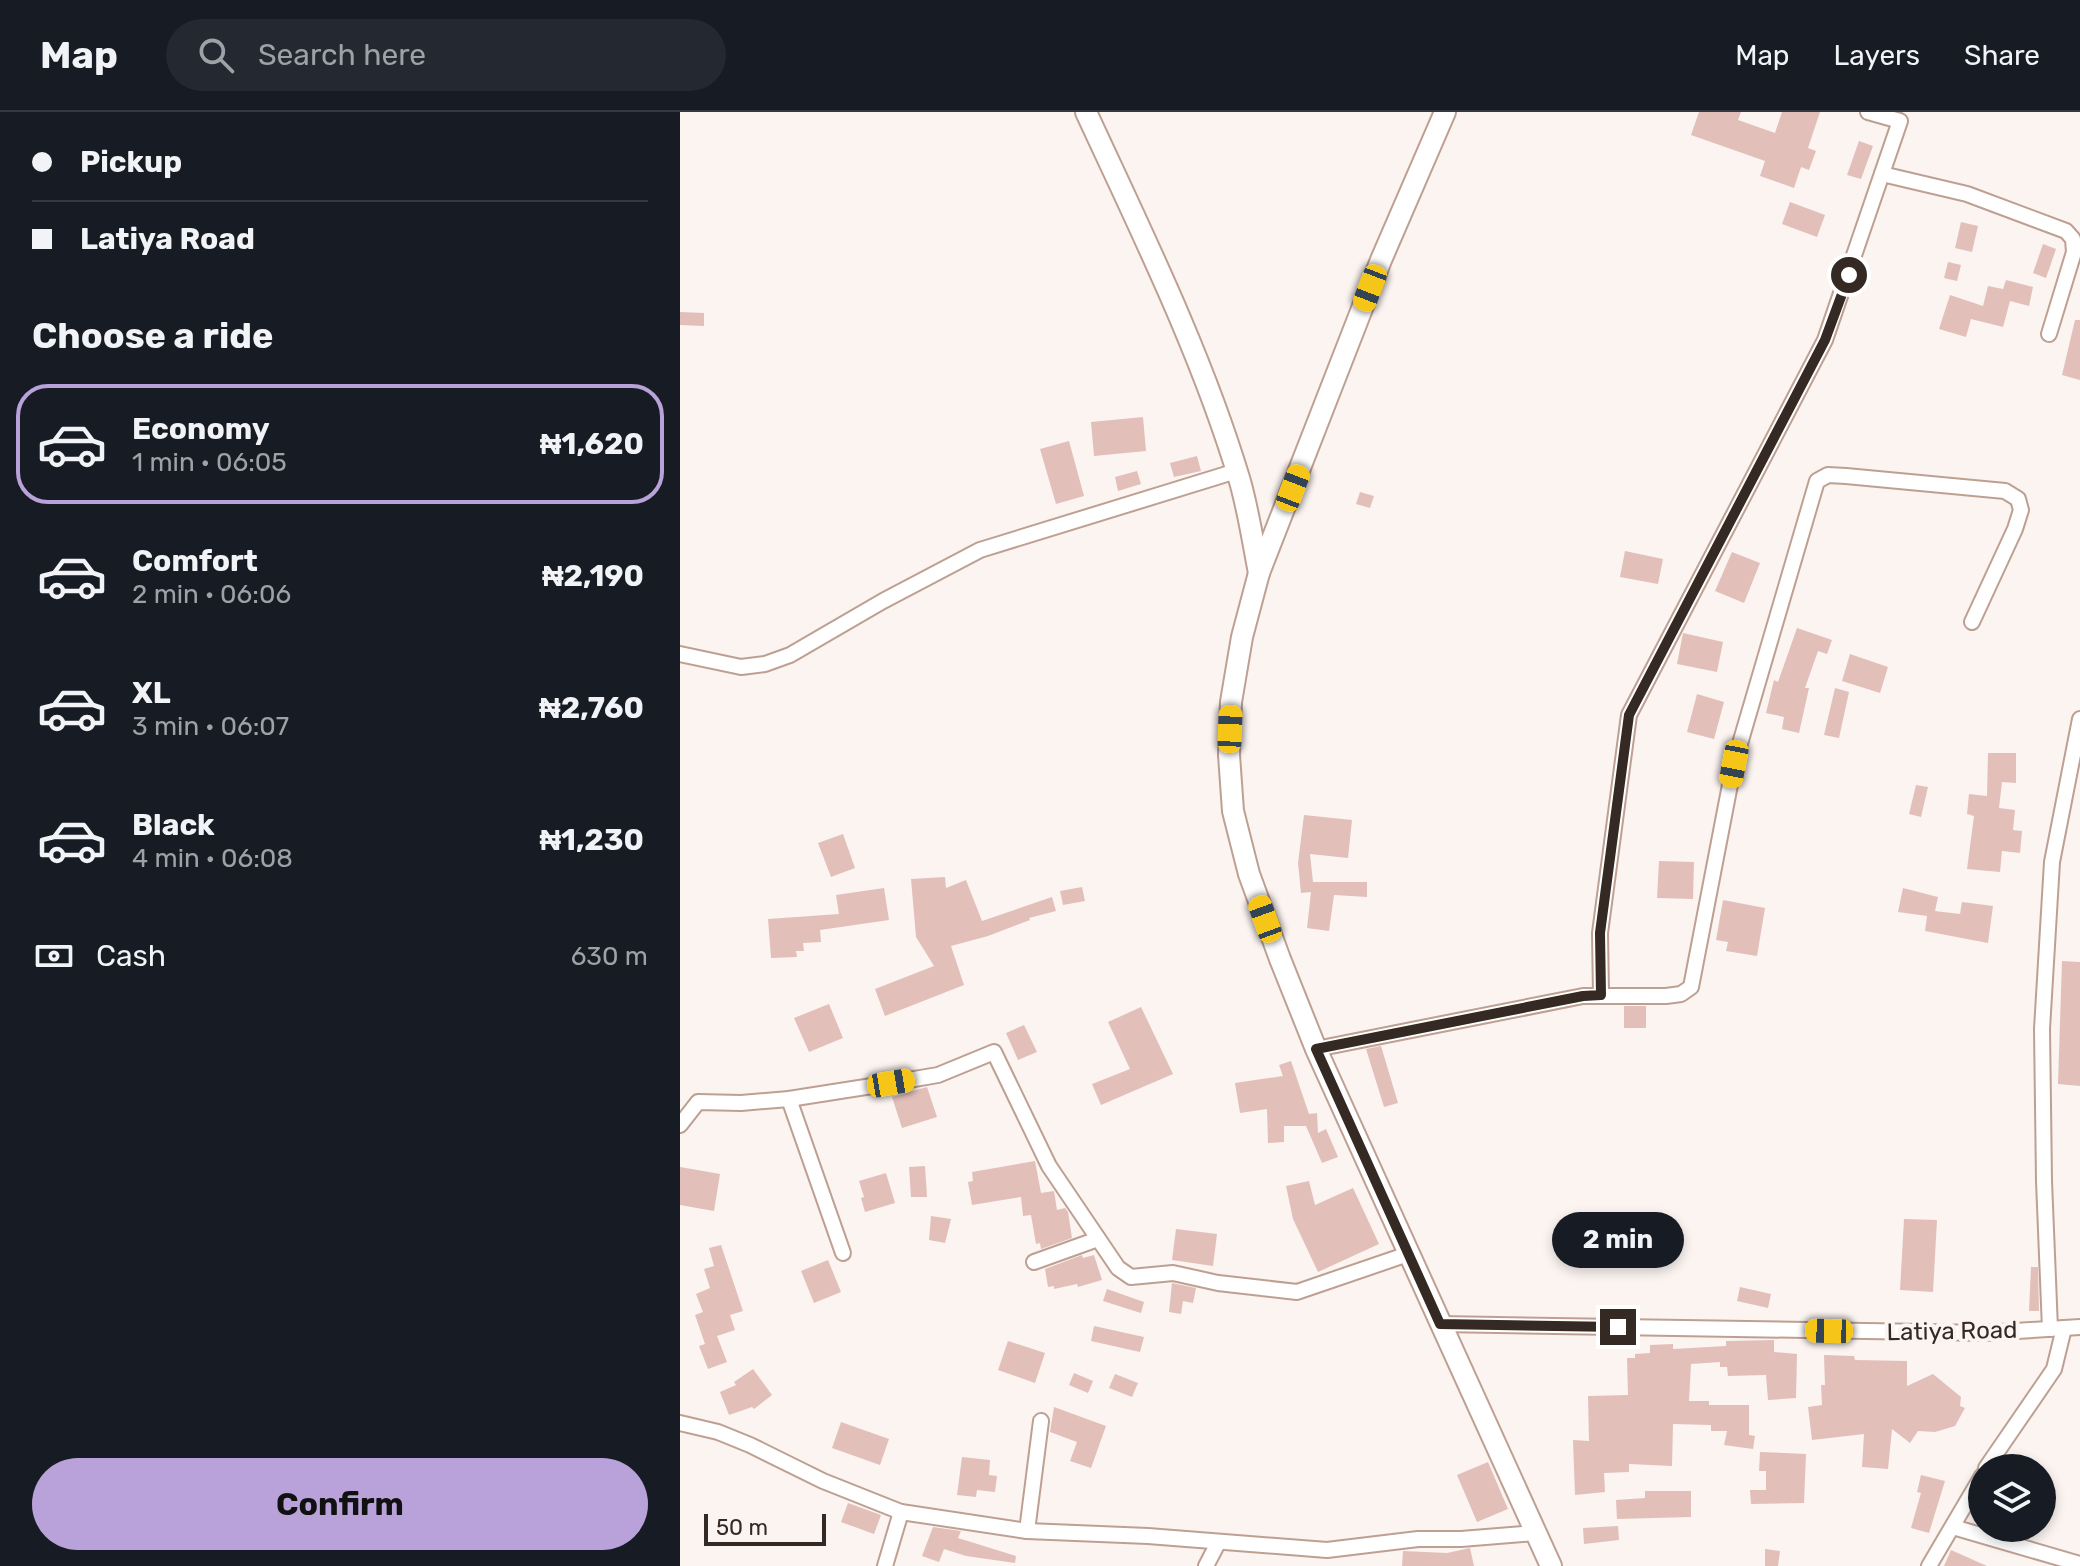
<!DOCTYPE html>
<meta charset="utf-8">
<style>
:root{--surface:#171b24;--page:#242831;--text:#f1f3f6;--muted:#9ea1a6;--line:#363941;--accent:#b9a2d9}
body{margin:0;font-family:Rubik,sans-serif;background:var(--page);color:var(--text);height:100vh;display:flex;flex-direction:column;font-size:30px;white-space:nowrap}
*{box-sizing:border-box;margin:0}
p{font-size:26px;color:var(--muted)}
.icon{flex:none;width:44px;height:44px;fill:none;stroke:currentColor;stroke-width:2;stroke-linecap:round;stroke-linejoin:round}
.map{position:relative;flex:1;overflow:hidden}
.sheet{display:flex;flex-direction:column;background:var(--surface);width:680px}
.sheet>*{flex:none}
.hud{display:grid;align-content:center;height:176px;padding:0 32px;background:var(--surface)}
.controls{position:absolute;left:1288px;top:1342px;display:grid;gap:16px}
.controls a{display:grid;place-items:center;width:88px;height:88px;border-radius:50%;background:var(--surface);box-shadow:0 4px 12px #0003;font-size:40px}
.scale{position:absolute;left:24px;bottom:20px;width:122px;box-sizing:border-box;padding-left:8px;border:4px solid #352923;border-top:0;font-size:22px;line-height:28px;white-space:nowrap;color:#352923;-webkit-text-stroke:6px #fbf4f1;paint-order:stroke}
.end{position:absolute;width:36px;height:36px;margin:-18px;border:10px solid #352923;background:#fff;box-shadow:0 0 0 4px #fff}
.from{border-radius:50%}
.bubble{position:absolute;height:56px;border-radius:28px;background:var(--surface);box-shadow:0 4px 12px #0003;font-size:26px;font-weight:700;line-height:56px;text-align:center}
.car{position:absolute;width:24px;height:48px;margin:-24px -12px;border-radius:10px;box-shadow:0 0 6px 2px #0007;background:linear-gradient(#f5c518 24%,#345 0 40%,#f5c518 0 76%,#345 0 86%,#f5c518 0)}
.hud b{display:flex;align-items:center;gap:28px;height:76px;font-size:30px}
.hud b+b{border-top:2px solid var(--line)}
.hud i{width:20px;height:20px;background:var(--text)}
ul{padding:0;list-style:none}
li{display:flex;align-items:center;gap:24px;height:120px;margin:0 16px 12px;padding:0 16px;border:4px solid transparent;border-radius:32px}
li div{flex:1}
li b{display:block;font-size:30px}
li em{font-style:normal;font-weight:700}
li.on{border-color:var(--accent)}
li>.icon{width:72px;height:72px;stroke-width:1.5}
h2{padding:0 32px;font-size:36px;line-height:96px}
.pay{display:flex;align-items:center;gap:20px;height:88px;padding:0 32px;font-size:30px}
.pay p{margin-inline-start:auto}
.primary-button{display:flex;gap:16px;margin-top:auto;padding:16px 32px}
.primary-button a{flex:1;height:92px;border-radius:48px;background:var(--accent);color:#111;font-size:32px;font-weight:700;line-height:92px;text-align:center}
header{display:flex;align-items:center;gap:48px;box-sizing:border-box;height:112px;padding:0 40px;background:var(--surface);border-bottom:2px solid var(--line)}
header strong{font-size:38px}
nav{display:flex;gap:44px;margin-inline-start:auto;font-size:28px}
.search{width:560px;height:72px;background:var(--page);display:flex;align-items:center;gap:20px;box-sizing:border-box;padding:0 28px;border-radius:44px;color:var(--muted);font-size:30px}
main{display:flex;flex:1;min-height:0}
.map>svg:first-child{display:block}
</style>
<header>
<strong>Map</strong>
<div class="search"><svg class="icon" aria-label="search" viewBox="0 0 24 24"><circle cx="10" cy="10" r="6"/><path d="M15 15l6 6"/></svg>Search here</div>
<nav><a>Map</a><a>Layers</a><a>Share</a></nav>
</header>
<main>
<section class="sheet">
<div class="hud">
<b><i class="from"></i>Pickup</b>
<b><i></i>Latiya Road</b>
</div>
<h2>Choose a ride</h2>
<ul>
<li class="on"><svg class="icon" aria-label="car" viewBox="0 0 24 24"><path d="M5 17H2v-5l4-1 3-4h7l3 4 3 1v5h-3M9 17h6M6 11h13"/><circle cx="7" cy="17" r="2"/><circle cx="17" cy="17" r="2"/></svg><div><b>Economy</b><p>1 min · 06:05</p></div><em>₦1,620</em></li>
<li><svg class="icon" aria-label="car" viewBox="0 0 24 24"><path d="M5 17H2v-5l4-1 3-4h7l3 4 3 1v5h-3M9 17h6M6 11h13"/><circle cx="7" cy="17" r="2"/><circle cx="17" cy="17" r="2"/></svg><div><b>Comfort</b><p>2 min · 06:06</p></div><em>₦2,190</em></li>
<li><svg class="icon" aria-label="car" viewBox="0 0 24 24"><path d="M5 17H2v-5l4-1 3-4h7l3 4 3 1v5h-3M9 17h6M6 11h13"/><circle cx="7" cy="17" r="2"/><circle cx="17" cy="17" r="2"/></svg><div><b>XL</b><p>3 min · 06:07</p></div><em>₦2,760</em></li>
<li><svg class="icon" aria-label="car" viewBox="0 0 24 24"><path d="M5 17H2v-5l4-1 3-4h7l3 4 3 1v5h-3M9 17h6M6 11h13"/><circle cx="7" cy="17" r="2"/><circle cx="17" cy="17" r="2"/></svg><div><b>Black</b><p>4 min · 06:08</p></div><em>₦1,230</em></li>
</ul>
<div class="pay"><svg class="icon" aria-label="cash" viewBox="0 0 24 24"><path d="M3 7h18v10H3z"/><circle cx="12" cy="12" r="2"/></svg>Cash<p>630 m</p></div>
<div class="primary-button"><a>Confirm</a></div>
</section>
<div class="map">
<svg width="1400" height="1454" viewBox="0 0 1400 1454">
<rect width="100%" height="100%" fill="#fbf4f1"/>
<g fill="#e3bfba">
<path d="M1019 0H1061L1058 8 1095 21 1102 0H1140L1128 36 1136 39 1129 58 1121 55 1114 76 1080 64 1085 49 1011 23Z"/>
<path d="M1179 29 1193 34 1181 67 1167 63Z"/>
<path d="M1110 90 1145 103 1137 125 1102 112Z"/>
<path d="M1281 110 1298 114 1292 140 1275 136Z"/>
<path d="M1363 132 1376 137 1366 166 1353 161Z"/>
<path d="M1268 150 1281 153 1277 169 1264 166Z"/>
<path d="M1326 168 1353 175 1349 194 1330 189 1323 215 1291 207 1286 225 1259 217 1270 183 1303 194 1308 174 1323 177Z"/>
<path d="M0 200 24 201V214L0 213Z"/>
<path d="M1395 208H1400V268L1382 263Z"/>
<path d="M463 305 466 339 414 344 411 310Z"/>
<path d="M389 329 404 384 376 392 360 337Z"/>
<path d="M517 344 521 359 494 365 490 351Z"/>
<path d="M457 359 461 372 438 379 435 365Z"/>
<path d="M680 380 694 384 690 396 676 392Z"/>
<path d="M945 439 983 447 978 472 940 465Z"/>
<path d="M1052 440 1080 451 1064 491 1035 479Z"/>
<path d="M1117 516 1152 528 1147 542 1138 539 1125 576H1129L1119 621 1102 617 1104 605 1086 601 1094 568 1098 570Z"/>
<path d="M1003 521 1043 530 1037 560 997 552Z"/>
<path d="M1170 542 1208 555 1200 581 1162 569Z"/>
<path d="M1155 576 1169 580 1159 626 1144 623Z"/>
<path d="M1017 582 1044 590 1034 627 1007 620Z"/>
<path d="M1308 641H1336V671L1322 670 1319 696 1335 698 1333 718 1342 719 1340 741 1322 739 1320 760 1287 757 1294 704 1287 702 1289 682 1307 684Z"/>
<path d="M1236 673 1248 675 1241 705 1229 702Z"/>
<path d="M624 703 672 708 668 746 630 742 633 770H687V785L654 783 649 819 627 816 631 780 621 781 618 751Z"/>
<path d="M163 722 175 756 151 765 138 731Z"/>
<path d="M979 749 1014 750 1013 787 977 786Z"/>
<path d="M265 765 266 776 286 768 302 809 372 785 376 799 349 806 350 808 308 824 271 834 284 873 205 904 195 877 254 854 236 825 231 767Z"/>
<path d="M402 775 405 789 383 793 380 779Z"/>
<path d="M204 776 209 808 140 818 141 830 123 831 124 839H116L117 845 91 846 88 807 159 802 156 783Z"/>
<path d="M1223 776 1258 785 1255 799 1280 802 1282 790 1313 794 1308 831 1245 819 1247 804 1218 800Z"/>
<path d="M1043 788 1085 796 1077 844 1046 839 1048 830 1036 828Z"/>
<path d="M1382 849 1400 850V974L1378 972Z"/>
<path d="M149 892 163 926 129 940 114 906Z"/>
<rect x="944" y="894" width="22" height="22"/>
<path d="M461 895 493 962 421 993 412 972 450 957 428 910Z"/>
<path d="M344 913 357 940 338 948 326 921Z"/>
<path d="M701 934 718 991 704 995 686 937Z"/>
<path d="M611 949 629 1002 637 1001 638 1021 646 1017 658 1045 642 1051 626 1014H604V1030L588 1031 587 997 560 1001 555 971 603 964 599 953Z"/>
<path d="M247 975 257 1005 222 1016 212 985Z"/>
<path d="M355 1049 361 1081 374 1079 377 1098 385 1096 388 1100 392 1126 361 1137 360 1131 356 1132 351 1103 343 1104 341 1085 292 1093 288 1070 293 1069 292 1060Z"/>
<path d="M245 1054 247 1085H231L229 1055Z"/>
<path d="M0 1055 40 1062 34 1099 0 1093Z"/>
<path d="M206 1061 215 1091 185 1100 181 1086 184 1085 179 1069Z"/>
<path d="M629 1069 635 1093 673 1076 699 1132 638 1160 613 1107 606 1074Z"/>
<path d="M251 1104 271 1107 265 1131 249 1128Z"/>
<path d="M1224 1107 1257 1108 1253 1180 1220 1178Z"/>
<path d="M496 1117 537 1122 533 1154 492 1148Z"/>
<path d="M41 1133 63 1199 50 1203 55 1218 37 1224 47 1250 28 1257 19 1234 25 1232 15 1203 23 1200 16 1182 30 1176 24 1157 34 1154 29 1136Z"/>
<path d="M402 1143 403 1146 414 1143 422 1168 398 1175 397 1172 374 1177V1174L368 1175 365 1157Z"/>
<path d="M148 1148 161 1180 134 1191 121 1159Z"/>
<path d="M1351 1155H1358L1359 1199H1349Z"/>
<path d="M492 1171 516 1176 513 1191 503 1189 501 1202 489 1200Z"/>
<path d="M1060 1175 1091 1182 1088 1196 1057 1189Z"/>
<path d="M427 1177 464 1190 461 1201 423 1189Z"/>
<path d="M414 1214 464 1225 460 1240 411 1229Z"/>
<path d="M1094 1228V1240L1117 1242 1116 1286 1088 1288 1086 1263 1048 1264 1047 1255H1040V1250L1011 1252 1009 1289H1029V1293H1069V1323L1075 1324 1073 1337 1044 1333 1047 1319H1031V1313L993 1312 992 1354 949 1352V1360L924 1361 925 1380 895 1383 893 1328 909 1329 908 1284 948 1283 947 1246H955V1242L970 1241V1233L993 1232V1237L1046 1234V1229Z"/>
<path d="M328 1229 365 1241 355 1271 318 1258Z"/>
<path d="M1144 1243 1174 1244 1175 1248 1227 1249V1274L1253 1262 1281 1285 1280 1294 1285 1296 1275 1314 1255 1320 1238 1319 1230 1331 1212 1317 1208 1357 1182 1355 1184 1322 1132 1328 1128 1295 1142 1293 1141 1273H1145Z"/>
<path d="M73 1257 92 1283 74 1297 72 1295 49 1303 40 1280 56 1273 54 1270Z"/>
<path d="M394 1261 413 1269 408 1281 389 1273Z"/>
<path d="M435 1262 458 1271 452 1285 429 1276Z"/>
<path d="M374 1295 426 1314 411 1356 390 1349 397 1330 370 1320Z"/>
<path d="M161 1310 209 1327 200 1353 152 1336Z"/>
<path d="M1080 1340 1126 1342 1124 1391 1071 1392 1070 1378H1086V1359H1079Z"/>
<path d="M282 1345 310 1348 309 1363 317 1364 315 1380 297 1378 296 1385 277 1383Z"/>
<path d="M808 1350 828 1397 797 1410 777 1363Z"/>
<path d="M1241 1363 1265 1369 1249 1421 1231 1416 1241 1381 1237 1380Z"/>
<path d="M965 1379H1011V1405L937 1407 936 1388 965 1386Z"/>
<path d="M168 1391 201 1403 194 1422 161 1410Z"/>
<path d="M938 1414 939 1428 904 1432 903 1416Z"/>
<path d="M253 1415 281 1419 278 1426 336 1444 335 1451 286 1444 264 1437 259 1450 242 1444Z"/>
<path d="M790 1436 794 1454H722L723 1439 767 1441Z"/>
<path d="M1085 1437 1100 1439 1098 1454H1085Z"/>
<path d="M1271 1438 1307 1454H1264Z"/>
</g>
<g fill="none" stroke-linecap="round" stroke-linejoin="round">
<defs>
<g id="street">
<path d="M1202 62 1287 82 1386 119 1393 127 1394 140 1369 222"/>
<path d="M0 542 61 555 85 552 110 543 203 489 300 438 550 361"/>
<path d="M921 883 920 821 949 603 1145 228 1220 9 1188 0"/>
<path d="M636 937 903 884H986L1001 882 1011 875 1054 652 1137 369 1148 363 1166 364 1325 379 1338 387 1341 398 1335 417 1292 510"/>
<path d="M109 987 163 1141"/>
<path d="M0 1013 18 990 61 991 109 987 211 971 258 963 314 940 369 1054 438 1156 451 1165 493 1161 538 1171 617 1180 728 1142"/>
<path d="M354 1150 418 1127"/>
<path d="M760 1212 1304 1221 1400 1215"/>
<path d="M1370 1217 1364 1069 1362 917 1372 750 1400 607"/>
<path d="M0 1311 38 1320 70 1333 143 1369 221 1400"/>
<path d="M1306 1356 1374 1257 1384 1216"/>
<path d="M1273 1415 1400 1452"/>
<path d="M347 1419 361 1309"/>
<path d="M205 1454 221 1400 347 1419 468 1424 647 1438 738 1427H781L855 1421"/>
<path d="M526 1454 538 1431"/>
<path d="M1249 1454 1302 1364"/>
</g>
<g id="secondary">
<path d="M406 0C461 119 521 240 559 366 568 396 573 430 579 461"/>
<path d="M765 0 701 148 579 461 562 525 551 590 549 643 553 699 569 762 600 847 636 937 871 1454"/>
</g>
</defs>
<use href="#street" stroke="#bea092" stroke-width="18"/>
<use href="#secondary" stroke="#bea092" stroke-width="24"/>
<use href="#street" stroke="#fff" stroke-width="14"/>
<use href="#secondary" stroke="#fff" stroke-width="20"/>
</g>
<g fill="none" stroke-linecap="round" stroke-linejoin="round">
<path stroke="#352923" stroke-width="10" d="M938 1215 760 1212 636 937 903 884 921 883 920 821 949 603 1145 228 1169 163"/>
</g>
<g text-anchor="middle" stroke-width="8" stroke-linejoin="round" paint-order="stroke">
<g font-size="24" fill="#352923" stroke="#fbf4f1">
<text transform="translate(1272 1219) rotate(-1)" y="8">Latiya Road</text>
</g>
</g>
</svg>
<div class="controls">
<a><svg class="icon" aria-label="layers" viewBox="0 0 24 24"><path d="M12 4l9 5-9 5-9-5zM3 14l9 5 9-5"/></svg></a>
</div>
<div class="scale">50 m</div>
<i class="end from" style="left:1169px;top:163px"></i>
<i class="end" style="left:938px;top:1215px"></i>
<div class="bubble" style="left:872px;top:1100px;width:132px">2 min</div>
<i class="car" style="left:690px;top:176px;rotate:201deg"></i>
<i class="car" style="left:613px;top:376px;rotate:21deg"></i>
<i class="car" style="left:550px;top:617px;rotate:2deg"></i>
<i class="car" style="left:1054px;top:652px;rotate:191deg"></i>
<i class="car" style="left:585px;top:807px;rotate:340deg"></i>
<i class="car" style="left:211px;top:971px;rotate:80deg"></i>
<i class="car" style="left:1149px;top:1219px;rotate:271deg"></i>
</div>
</main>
